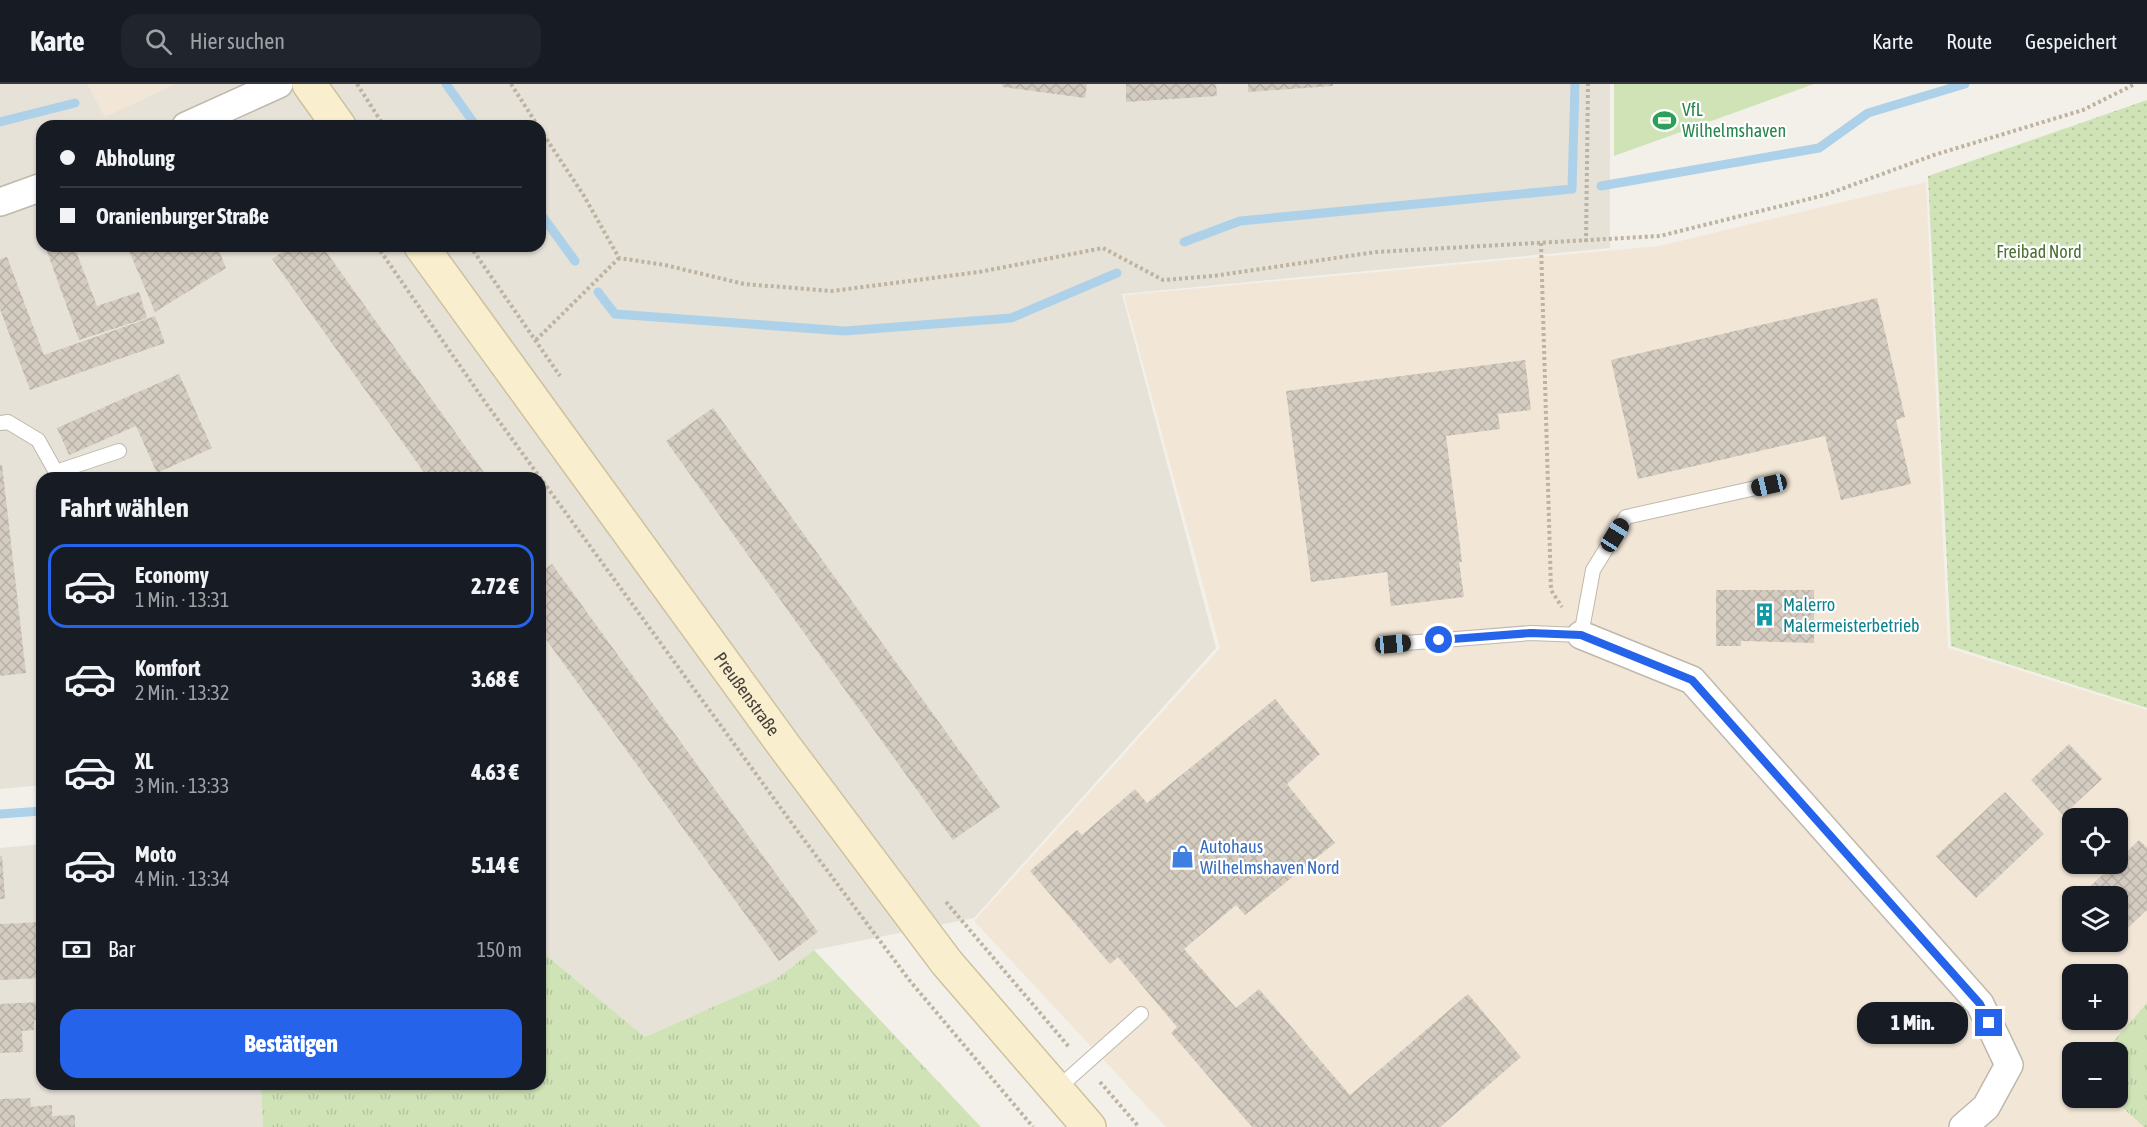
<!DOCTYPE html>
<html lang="de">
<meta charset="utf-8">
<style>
:root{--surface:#171b24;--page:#20242c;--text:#f1f3f6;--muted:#9ea1a6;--line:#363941;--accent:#2563eb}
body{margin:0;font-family:"Asap Condensed",sans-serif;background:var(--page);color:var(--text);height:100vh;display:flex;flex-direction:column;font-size:22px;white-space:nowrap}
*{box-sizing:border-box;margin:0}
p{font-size:20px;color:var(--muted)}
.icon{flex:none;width:33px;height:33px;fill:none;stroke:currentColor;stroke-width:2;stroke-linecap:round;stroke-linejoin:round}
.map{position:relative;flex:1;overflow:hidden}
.details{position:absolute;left:36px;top:388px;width:510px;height:618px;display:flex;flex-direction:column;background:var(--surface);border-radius:18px;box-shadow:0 2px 4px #0004}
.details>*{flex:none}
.guide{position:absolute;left:36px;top:36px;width:510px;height:132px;border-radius:18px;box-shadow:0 2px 4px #0004;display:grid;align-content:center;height:132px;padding:0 24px;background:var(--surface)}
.tools{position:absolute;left:2062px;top:724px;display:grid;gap:12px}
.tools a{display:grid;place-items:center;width:66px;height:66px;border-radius:12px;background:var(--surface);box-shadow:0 2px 4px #0004;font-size:30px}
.end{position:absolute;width:27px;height:27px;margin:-14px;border:8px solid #2563eb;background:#fff;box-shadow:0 0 0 3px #fff}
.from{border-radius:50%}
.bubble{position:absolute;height:42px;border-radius:18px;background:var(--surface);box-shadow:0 2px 4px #0004;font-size:20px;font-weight:800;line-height:42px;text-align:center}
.car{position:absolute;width:18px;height:36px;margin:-18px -9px;border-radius:8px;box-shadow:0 0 4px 2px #0007;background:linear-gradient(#222 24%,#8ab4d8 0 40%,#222 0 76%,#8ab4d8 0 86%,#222 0)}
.guide b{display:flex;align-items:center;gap:21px;height:57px;font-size:22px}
.guide b+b{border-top:2px solid var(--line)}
.guide i{width:15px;height:15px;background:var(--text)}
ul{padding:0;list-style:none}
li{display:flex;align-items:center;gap:18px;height:84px;margin:0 12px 9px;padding:0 12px;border:3px solid transparent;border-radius:18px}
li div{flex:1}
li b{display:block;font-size:22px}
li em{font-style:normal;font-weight:800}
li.active{border-color:var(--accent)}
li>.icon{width:54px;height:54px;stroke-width:1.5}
h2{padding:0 24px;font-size:27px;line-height:72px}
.pay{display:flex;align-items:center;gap:15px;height:66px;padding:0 24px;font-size:22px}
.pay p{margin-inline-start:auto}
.primary-button{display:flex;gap:12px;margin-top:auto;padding:12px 24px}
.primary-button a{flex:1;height:69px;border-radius:18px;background:var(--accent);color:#fff;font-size:24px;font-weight:800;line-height:69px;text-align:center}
header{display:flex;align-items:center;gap:36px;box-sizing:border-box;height:84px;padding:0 30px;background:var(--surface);border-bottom:2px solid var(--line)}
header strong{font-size:28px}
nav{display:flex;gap:33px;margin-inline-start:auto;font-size:21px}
.search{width:420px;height:54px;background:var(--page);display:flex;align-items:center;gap:15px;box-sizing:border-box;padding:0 21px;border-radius:18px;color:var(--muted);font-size:22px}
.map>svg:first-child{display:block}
</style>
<header>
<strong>Karte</strong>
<div class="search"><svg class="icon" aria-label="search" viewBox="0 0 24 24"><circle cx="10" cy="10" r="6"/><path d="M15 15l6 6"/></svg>Hier suchen</div>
<nav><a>Karte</a><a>Route</a><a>Gespeichert</a></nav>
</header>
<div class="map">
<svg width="2147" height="1043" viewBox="0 0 2147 1043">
<defs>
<pattern id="grass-tufts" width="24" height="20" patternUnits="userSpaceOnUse" patternTransform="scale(1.5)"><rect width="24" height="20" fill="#d0e3b7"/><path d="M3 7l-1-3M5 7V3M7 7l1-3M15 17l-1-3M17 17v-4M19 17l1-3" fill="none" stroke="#b4c49e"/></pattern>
<pattern id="park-dots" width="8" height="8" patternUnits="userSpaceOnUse" patternTransform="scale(1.5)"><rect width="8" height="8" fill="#d0e3b7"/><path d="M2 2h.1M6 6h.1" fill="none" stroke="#b4c49e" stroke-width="1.8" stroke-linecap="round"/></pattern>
<pattern id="building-cross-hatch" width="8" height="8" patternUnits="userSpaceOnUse" patternTransform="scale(1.5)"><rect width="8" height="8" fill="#d4ccc0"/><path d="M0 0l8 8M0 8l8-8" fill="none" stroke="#b7b0a6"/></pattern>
</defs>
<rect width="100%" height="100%" fill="#f3f0ea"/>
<g fill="#e6e2d8" fill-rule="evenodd">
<path d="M0 0H1610V164L1122 210 1216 564 974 834 814 866 776 895 645 953 540 866V394H42V701L0 705ZM42 42H540V162H42Z"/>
<path d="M42 760V1000L261 1001 263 1043H0V764Z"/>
</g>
<g fill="#f2e7d7" fill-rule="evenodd">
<path d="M87 0H176L105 33Z"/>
<path d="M1926 98 1948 564 2147 626V919L2103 969H2073V1014H2112L2144 1043H1166L974 837 1220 564 1124 211 1659 162ZM2073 735H2118V780H2073ZM2073 813H2118V858H2073ZM2073 891H2118V936H2073Z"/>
</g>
<g fill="url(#grass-tufts)">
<path d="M540 866 645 953 776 895 814 866 981 1043H263L261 1001 540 1000Z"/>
<path d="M2147 919V1043H2144L2112 1014H2118V969H2103Z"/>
</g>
<path fill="url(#park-dots)" d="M2147 16V624L1951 562 1928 92Z"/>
<path fill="#d0e3b7" d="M1614 0H1814L1614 72Z"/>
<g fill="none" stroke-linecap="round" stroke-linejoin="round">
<g stroke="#add1e9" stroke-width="9">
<path d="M446 0 476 42"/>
<path d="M0 38 75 19"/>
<path d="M1601 102 1819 64 1868 29 1965 0"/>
<path d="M540 129 575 177"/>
<path d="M1184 158 1240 137 1572 105 1575 0"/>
<path d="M598 208 615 230 845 247 1011 234 1117 189"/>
<path d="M0 730 42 727"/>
</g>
</g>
<g fill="url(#building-cross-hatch)">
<path d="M1002 0H1087L1085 14 1002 3Z"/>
<path d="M1126 0H1216L1217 12 1126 18Z"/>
<path d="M1248 0H1333V2L1248 8Z"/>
<path d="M45 162H74L97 222 139 208 147 234 79 256Z"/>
<path d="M127 162H217L226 184 155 228Z"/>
<path d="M291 162H322L488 394H428L272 175Z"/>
<path d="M7 173 44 271 155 232 165 259 30 306 0 225V175Z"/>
<path d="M1877 214 1905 333 1896 336 1911 400 1841 416 1825 352 1638 395 1611 276Z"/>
<path d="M1525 276 1531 326 1498 330 1500 345 1446 352 1462 478H1459L1464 513 1391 522 1387 488 1311 498 1286 307Z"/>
<path d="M179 290 212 364 157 389 136 342 69 371 57 344Z"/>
<path d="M713 324 1000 723 953 756 666 357Z"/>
<path d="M0 381H2L26 589 0 592Z"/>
<path d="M552 480 818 848 779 877 540 547V489Z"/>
<path d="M1716 506H1814V559L1741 557V562H1716Z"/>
<path d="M1275 615 1320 670 1287 700 1335 759 1245 831 1236 821 1184 865 1236 924 1259 905 1350 1011 1468 910 1521 973 1440 1043H1252L1171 949 1177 943 1118 873 1110 880 1030 787 1077 746 1082 751 1135 705 1147 719Z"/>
<path d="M2069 660 2102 695 2063 731 2031 696Z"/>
<path d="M2005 708 2044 750 1976 814 1936 772Z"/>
<path d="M2139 756 2147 764V826L2118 853V813H2079L2114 780H2118V776Z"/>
<path d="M0 772H2L5 815H0Z"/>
<path d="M2073 818V838L2063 827Z"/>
<path d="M42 838V894L0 896V840Z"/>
<path d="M2093 858H2113L2102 868Z"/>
<path d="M42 918V936H34V946L22 947 23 968 0 969V920Z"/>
<path d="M30 1014 31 1023 52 1021V1032L75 1031V1043H0V1015Z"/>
</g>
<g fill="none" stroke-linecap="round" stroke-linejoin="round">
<defs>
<g id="lane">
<path d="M0 339 8 338 38 356 56 388 119 367"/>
<path d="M1393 560 1531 549 1581 551 1593 486 1626 433 1769 401"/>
<path d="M1057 1005 1141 930"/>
</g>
<g id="street">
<path d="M186 42 279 0"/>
<path d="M0 118 42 103"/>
<path d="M1581 551 1692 596 1980 920 2009 981 1986 1023 1963 1043"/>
</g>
<g id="secondary">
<path d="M309 0 339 42"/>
<path id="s1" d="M421 162 785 663 947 879 1089 1043"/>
</g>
</defs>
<use href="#lane" stroke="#beb8ad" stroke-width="16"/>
<use href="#street" stroke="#beb8ad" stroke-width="30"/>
<use href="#secondary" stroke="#cec19e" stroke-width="36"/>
<g stroke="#beb3a0" stroke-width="4" stroke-dasharray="3 3" stroke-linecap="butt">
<path d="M357 0 384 42"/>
<path d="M511 0 538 42"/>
<path d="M540 45 584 112 619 174 665 181 744 200 832 207 979 188 1103 164 1163 196 1213 192 1376 168 1660 152 1825 111 1934 71 2083 26 2135 0"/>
<path d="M1586 158 1588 0"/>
<path d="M1541 159 1551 506 1562 523"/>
<path d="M377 162 485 318 799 749 910 897 1033 1043"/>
<path d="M470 162 560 292"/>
<path d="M536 256 619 174"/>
<path d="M946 818 1069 963"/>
<path d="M1100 998 1139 1043"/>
</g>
<use href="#lane" stroke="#fff" stroke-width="14"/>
<use href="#street" stroke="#fff" stroke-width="27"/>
<use href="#secondary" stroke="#f9eece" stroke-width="33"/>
</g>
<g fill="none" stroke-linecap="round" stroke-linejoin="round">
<path stroke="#2563eb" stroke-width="8" d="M1439 556 1531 549 1581 551 1692 596 1980 920 1989 939"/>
</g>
<defs>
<symbol id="stadium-bare" viewBox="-9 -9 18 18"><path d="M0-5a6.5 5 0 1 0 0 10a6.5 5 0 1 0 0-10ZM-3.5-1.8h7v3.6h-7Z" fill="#2e9e5b" stroke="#fff" stroke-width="2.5" paint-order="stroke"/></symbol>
<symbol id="building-bare" viewBox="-9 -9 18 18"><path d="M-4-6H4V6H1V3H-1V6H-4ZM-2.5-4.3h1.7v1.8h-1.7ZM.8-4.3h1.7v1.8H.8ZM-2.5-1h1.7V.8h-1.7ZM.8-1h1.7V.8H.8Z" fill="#0f9aa8" stroke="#fff" stroke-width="2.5" paint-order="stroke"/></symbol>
<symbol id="shop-bare" viewBox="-9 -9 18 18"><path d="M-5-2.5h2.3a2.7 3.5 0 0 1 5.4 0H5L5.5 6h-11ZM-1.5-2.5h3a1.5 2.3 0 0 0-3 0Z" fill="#3f7fe0" stroke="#fff" stroke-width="2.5" paint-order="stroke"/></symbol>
</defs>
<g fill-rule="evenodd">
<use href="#stadium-bare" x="1648" y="20" width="33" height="33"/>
<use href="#building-bare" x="1748" y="514" width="33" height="33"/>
<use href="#shop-bare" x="1166" y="756" width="33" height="33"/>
</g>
<g text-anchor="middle" stroke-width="4.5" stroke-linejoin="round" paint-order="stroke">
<g font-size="18" fill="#27864d" stroke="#fff" text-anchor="start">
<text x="1682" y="32">VfL<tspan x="1682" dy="21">Wilhelmshaven</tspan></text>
</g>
<g font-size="18" fill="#4b7232" stroke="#fff">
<text x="2039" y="174">Freibad Nord</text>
</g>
<g font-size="18" fill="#0d838f" stroke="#fff" text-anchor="start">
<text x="1783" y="527">Malerro<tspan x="1783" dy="21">Malermeisterbetrieb</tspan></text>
</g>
<g font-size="18" fill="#464139" stroke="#fff">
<text dy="6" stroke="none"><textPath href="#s1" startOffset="554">Preußenstraße</textPath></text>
</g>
<g font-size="18" fill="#366cbe" stroke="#fff" text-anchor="start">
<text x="1200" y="769">Autohaus<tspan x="1200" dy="21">Wilhelmshaven Nord</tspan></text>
</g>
</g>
</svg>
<div class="tools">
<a><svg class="icon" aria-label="locate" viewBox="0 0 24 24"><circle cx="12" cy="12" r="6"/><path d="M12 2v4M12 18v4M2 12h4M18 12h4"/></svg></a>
<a><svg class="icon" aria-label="layers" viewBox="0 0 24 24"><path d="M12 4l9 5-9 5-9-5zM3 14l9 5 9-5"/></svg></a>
<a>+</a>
<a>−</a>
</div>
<i class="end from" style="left:1439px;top:556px"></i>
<i class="end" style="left:1989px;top:939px"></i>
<div class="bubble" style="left:1857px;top:918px;width:111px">1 Min.</div>
<i class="car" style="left:1769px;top:401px;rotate:257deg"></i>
<i class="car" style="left:1615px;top:451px;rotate:32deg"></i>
<i class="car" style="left:1393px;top:560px;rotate:85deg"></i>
<div class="guide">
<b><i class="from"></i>Abholung</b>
<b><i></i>Oranienburger Straße</b>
</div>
<section class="details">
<h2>Fahrt wählen</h2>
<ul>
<li class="active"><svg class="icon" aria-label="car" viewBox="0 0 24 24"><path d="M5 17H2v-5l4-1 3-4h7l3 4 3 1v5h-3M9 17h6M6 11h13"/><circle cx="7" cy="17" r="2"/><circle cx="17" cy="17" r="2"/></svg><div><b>Economy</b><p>1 Min. · 13:31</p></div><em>2.72 €</em></li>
<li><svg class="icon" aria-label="car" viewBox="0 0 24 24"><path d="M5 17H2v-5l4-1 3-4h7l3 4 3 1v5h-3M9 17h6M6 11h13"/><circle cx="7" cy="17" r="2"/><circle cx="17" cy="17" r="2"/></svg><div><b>Komfort</b><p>2 Min. · 13:32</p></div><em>3.68 €</em></li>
<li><svg class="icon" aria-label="car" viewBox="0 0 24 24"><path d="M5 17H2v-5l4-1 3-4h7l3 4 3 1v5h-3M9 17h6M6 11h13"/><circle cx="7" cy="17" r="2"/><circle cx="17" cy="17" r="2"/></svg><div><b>XL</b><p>3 Min. · 13:33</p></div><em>4.63 €</em></li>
<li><svg class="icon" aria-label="car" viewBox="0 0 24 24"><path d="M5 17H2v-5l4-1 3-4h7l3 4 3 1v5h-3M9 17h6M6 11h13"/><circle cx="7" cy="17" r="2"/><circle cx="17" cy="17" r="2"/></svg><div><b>Moto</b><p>4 Min. · 13:34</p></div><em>5.14 €</em></li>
</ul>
<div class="pay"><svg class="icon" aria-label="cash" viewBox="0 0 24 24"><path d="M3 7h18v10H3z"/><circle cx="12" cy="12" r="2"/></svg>Bar<p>150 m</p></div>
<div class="primary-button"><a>Bestätigen</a></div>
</section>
</div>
